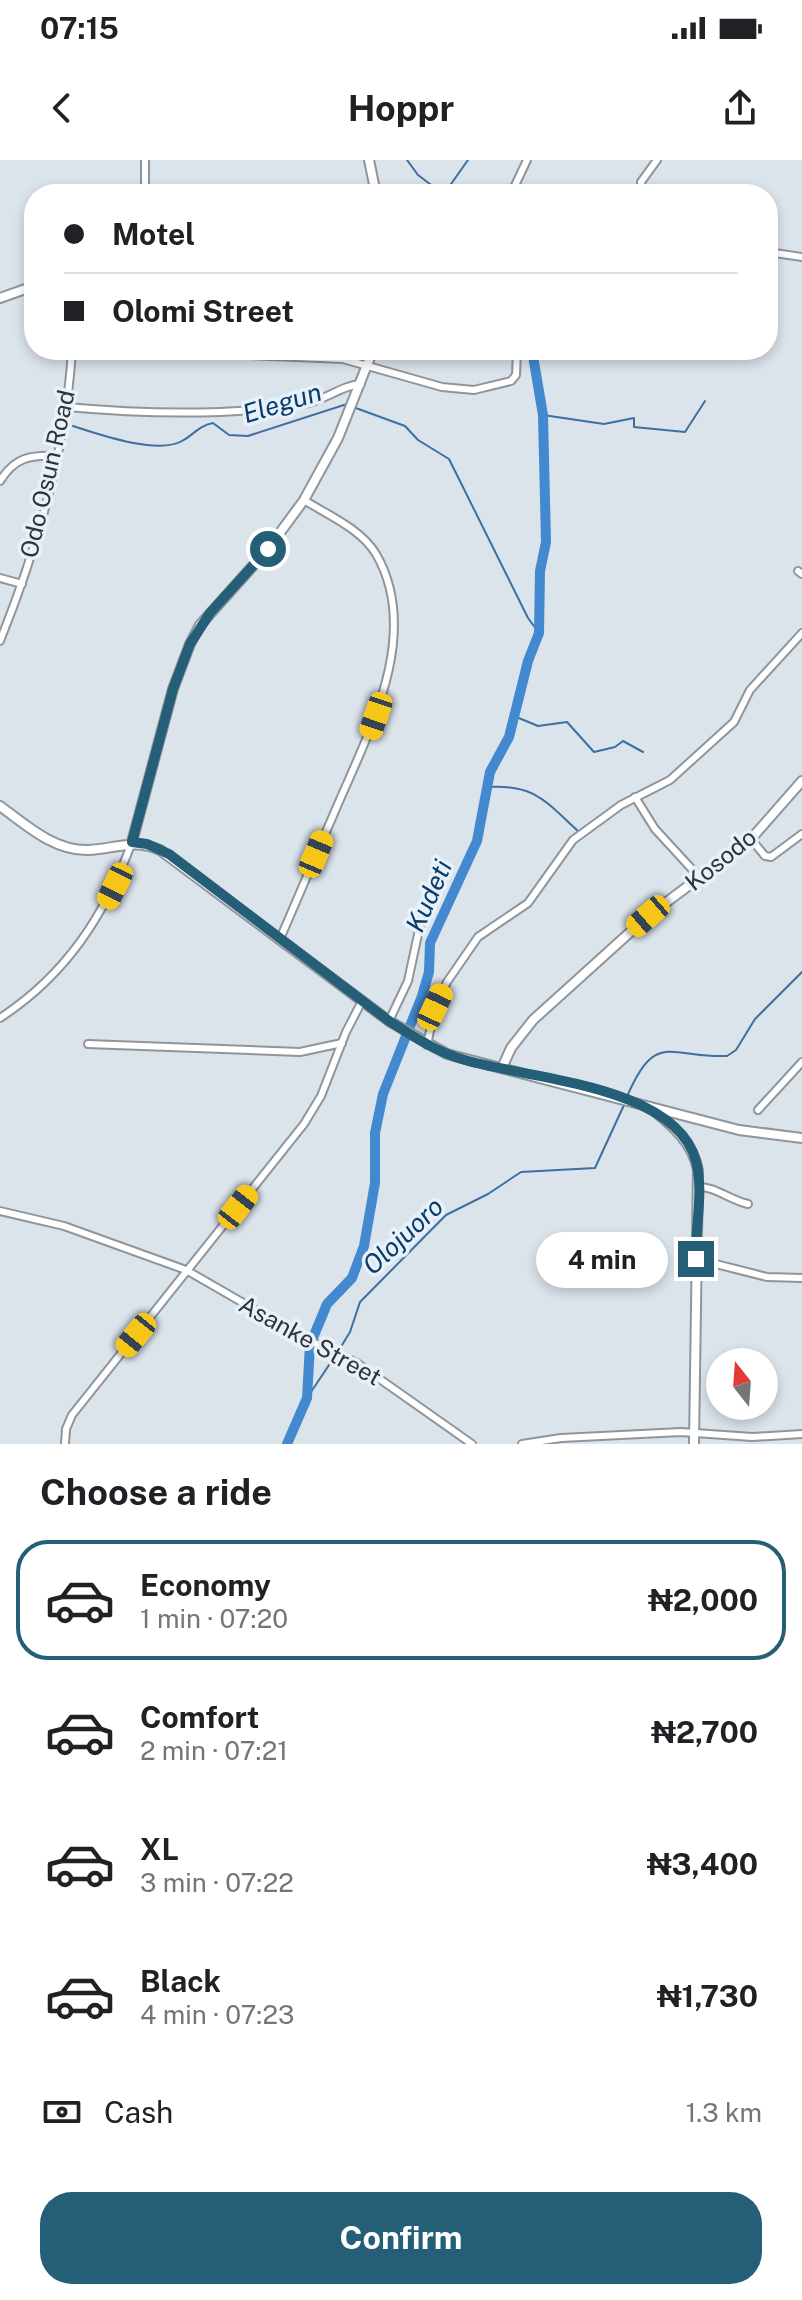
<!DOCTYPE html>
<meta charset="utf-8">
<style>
:root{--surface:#fff;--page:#f6f6f6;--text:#202124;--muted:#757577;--line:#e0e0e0;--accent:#245f77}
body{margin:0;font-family:"Public Sans",sans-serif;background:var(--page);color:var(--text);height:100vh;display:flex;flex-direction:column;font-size:30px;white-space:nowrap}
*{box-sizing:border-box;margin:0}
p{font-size:26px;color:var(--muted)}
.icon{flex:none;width:44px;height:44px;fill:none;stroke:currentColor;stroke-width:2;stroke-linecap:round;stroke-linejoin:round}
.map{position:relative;height:1284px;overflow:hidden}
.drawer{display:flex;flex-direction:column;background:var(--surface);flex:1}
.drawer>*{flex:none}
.top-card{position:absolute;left:24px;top:24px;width:754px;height:176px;border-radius:32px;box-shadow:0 4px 12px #0003;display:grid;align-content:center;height:176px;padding:0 40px;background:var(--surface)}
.needle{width:52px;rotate:343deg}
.buttons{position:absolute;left:706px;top:1188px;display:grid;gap:16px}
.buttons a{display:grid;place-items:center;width:72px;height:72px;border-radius:50%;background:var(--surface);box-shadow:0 4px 12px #0003;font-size:40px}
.end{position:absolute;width:36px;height:36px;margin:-18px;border:10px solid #245f77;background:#fff;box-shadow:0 0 0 4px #fff}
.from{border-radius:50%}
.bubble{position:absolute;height:56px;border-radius:28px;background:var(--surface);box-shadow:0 4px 12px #0003;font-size:26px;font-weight:700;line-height:56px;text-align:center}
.car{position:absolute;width:24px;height:48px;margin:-24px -12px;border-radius:10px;box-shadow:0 0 6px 2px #0007;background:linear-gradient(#f5c518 24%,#345 0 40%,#f5c518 0 76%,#345 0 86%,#f5c518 0)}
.top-card b{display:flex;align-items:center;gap:28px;height:76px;font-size:30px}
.top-card b+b{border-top:2px solid var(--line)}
.top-card i{width:20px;height:20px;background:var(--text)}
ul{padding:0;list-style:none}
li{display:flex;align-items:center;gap:24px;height:120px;margin:0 16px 12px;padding:0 24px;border:4px solid transparent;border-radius:32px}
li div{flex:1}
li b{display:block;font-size:30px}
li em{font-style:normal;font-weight:700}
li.on{border-color:var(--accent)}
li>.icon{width:72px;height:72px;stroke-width:1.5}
h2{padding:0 40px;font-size:36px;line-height:96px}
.pay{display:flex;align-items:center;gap:20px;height:88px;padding:0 40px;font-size:30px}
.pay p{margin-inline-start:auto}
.primary-button{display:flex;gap:16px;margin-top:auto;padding:16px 40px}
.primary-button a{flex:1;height:92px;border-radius:32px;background:var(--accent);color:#fff;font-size:32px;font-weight:700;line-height:92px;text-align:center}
.status{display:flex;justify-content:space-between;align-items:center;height:56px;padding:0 40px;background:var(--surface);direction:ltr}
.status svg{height:22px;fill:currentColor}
header{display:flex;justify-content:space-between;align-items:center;height:104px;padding:0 40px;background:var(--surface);font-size:36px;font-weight:700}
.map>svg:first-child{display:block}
</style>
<div class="status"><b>07:15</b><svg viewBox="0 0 49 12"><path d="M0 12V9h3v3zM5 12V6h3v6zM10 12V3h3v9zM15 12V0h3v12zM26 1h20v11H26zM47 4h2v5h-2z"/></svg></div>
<header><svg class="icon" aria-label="back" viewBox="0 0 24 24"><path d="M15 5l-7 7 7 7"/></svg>Hoppr<svg class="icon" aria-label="share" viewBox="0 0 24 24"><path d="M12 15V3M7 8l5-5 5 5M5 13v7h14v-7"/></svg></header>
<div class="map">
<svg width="802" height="1284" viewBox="0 0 802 1284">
<rect width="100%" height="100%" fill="#dbe3eb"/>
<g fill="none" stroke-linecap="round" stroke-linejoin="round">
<g stroke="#3d70a1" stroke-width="2">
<path d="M407 0 418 15 443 34"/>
<path d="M444 34 468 0"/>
<path d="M353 247 405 266 418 280 449 299 528 458 539 473"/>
<path d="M543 255 604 264 634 258V267L685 272 705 241"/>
<path d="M73 266C98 274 157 295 182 281 195 274 198 266 213 263L229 275 248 276 347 244"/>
<path d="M514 556 538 566 567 562 594 592 615 587 623 581 643 592"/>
<path d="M487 627C535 624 545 641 579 672"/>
<path d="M626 939C655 869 669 898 727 896L736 890 755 859 802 812"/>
<path d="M339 1190 350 1172 360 1142 446 1055 488 1034 521 1012 595 1008 624 945"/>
<path d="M307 1238 335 1196"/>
</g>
<path stroke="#4289cf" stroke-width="10" d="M287 1284 307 1238 310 1185 327 1144 352 1118 364 1086 375 1023V973L383 934 422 836 429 812 430 783 477 681 490 612 509 577 528 501 539 473 540 411 546 382 543 255 532 190"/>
<defs>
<g id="street">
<path d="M145 0V34"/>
<path d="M511 34 527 0"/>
<path d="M642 34 641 22 657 0"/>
<path d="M768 92 802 97"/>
<path d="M130 190 343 199 442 227 474 230 511 221 516 215 517 190"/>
<path d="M67 247C144 254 227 256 304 244 324 241 342 225 361 224"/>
<path d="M0 321C15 297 30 295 57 296"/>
<path d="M798 411 802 414"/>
<path d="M0 418 22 424"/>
<path d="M0 481C37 389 66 289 72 190"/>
<path d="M635 637 655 669 701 719"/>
<path d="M751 679 765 696 771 697 802 674"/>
<path d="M280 779C299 734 319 689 338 644 369 572 422 473 376 394 361 369 328 355 304 340"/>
<path d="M0 858C66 815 105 755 132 682"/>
<path d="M389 861 408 821 420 765 442 715"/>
<path d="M88 884 300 892 342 883"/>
<path d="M427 885 435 847 447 822 478 777 528 743 573 680 621 645 670 620 734 562 750 530 802 473"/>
<path d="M758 950 802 902"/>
<path d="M698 1027C714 1026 730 1040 748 1044"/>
<path d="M0 1051 64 1066 186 1110 306 1179 357 1203 472 1284"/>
<path d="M696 1099 767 1117 802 1118"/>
<path d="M65 1284 66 1269 72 1255 304 964 321 936 346 872 362 841"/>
<path d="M522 1284 561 1278 681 1272 752 1277 802 1274"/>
</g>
<g id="secondary">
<path d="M369 0 376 34"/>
<path d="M0 138 34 126"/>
<path d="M0 646C26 665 54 691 88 690 115 689 134 678 160 690L389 861 447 894 739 970 802 978"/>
<path d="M132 682 173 529 190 484 200 465 268 389 304 340 338 278 373 190"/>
<path d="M502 908 511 888 533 860 648 756 751 679 802 621"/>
<path d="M652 949C672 965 693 983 698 1010L694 1284"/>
</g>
</defs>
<use href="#street" stroke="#8e959c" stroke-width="10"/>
<use href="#secondary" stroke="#8e959c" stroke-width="12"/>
<use href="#street" stroke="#fff" stroke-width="6"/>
<use href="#secondary" stroke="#fff" stroke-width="8"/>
</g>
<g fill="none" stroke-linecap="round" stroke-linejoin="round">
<path stroke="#245f77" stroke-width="10" d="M268 389 210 453 190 484 173 529 132 682 147 684 169 694 389 861C414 877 437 892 465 900 529 919 676 925 696 1001 704 1031 695 1068 696 1099"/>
</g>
<g text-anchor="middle" stroke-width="7" stroke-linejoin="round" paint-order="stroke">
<g font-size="24" fill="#313437" stroke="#e8f1f9">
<text transform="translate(48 314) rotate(-77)" y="8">Odo Osun Road</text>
<text transform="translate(721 700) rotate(-39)" y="8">Kosodo</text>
<text transform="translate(310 1181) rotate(29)" y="8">Asanke Street</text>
</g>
<g font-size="26" font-style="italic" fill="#083d6b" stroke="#e8f1f9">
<text transform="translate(282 243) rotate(-17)" y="9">Elegun</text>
<text transform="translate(429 736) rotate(-66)" y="9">Kudeti</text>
<text transform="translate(403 1076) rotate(-43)" y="9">Olojuoro</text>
</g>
</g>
</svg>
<div class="buttons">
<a><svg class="needle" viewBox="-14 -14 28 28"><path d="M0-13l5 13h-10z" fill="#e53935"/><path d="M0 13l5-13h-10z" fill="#757577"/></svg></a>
</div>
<i class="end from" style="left:268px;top:389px"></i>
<i class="end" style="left:696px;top:1099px"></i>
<div class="bubble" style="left:536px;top:1072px;width:132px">4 min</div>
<i class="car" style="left:376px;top:556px;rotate:199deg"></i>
<i class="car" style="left:316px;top:694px;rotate:23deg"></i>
<i class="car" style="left:115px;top:726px;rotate:206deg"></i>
<i class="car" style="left:648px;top:756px;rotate:229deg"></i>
<i class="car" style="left:435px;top:847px;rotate:25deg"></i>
<i class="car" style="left:238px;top:1047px;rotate:38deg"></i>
<i class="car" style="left:136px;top:1175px;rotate:219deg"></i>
<div class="top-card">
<b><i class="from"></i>Motel</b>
<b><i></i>Olomi Street</b>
</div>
</div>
<section class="drawer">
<h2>Choose a ride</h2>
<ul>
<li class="on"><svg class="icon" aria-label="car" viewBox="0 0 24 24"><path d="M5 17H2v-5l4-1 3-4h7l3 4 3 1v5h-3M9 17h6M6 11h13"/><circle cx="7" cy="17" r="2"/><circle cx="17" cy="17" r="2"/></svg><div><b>Economy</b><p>1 min · 07:20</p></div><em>₦2,000</em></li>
<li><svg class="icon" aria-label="car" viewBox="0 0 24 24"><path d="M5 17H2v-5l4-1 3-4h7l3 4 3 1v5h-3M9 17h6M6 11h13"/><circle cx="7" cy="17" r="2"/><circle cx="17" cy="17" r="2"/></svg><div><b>Comfort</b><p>2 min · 07:21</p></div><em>₦2,700</em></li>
<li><svg class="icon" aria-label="car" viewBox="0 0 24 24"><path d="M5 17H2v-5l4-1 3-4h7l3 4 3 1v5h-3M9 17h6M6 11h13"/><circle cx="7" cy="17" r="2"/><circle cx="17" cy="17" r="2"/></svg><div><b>XL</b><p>3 min · 07:22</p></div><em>₦3,400</em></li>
<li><svg class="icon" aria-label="car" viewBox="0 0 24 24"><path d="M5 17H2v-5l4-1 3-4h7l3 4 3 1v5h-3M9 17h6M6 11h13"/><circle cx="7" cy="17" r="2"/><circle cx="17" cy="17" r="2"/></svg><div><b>Black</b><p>4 min · 07:23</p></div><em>₦1,730</em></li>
</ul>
<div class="pay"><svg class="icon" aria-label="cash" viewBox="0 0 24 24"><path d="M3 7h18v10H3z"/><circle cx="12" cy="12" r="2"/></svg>Cash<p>1.3 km</p></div>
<div class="primary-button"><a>Confirm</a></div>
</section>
